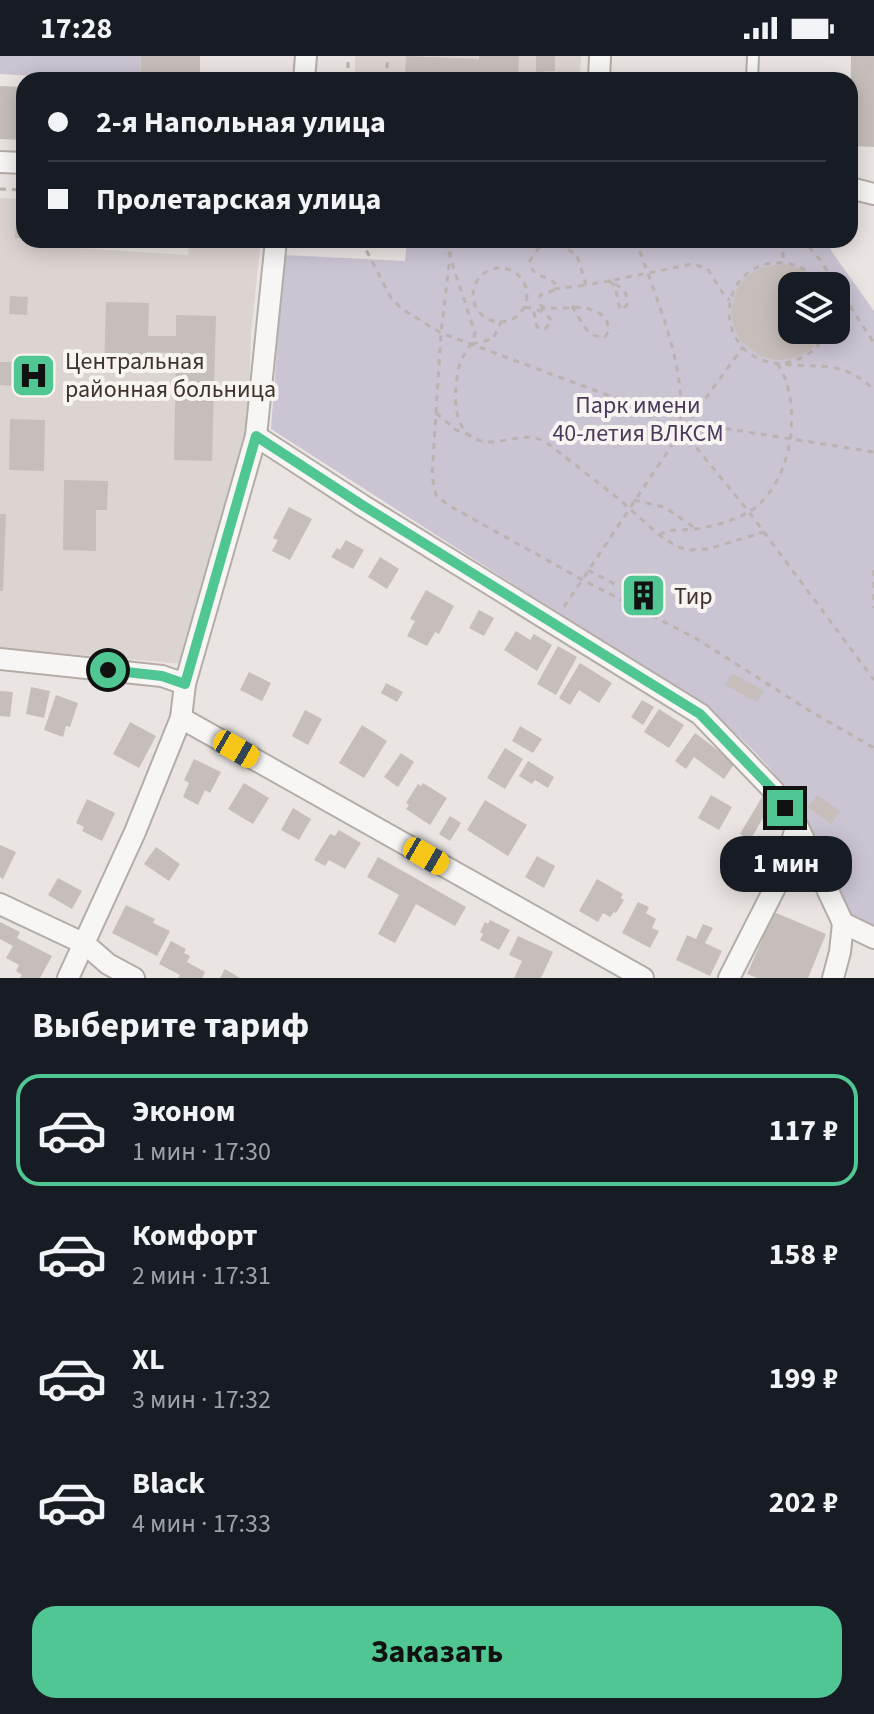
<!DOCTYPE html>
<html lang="ru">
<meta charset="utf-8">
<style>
:root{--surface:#171b24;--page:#242831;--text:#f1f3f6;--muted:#9ea1a6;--line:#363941;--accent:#50c793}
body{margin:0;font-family:"Source Sans 3",sans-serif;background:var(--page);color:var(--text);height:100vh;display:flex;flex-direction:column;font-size:30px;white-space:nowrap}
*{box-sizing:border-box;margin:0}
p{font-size:26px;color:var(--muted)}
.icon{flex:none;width:44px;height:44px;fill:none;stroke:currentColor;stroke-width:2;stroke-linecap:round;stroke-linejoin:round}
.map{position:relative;height:922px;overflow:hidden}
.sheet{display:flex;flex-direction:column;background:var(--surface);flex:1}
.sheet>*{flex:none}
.banner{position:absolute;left:16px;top:16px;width:842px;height:176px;border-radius:24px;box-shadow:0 4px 20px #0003;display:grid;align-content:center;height:176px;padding:0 32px;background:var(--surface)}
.tools{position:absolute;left:778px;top:216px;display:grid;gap:16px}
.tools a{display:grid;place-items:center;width:72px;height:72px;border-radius:16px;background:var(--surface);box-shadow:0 4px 20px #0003;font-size:40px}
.end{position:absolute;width:36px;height:36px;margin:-18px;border:10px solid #50c793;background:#111;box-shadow:0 0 0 4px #111}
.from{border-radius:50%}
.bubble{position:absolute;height:56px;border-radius:24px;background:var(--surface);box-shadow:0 4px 20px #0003;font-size:26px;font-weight:700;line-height:56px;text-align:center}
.car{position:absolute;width:24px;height:48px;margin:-24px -12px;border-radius:10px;box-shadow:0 0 6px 2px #0007;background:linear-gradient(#f5c518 24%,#345 0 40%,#f5c518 0 76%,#345 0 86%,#f5c518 0)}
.banner b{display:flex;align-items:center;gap:28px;height:76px;font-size:30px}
.banner b+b{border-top:2px solid var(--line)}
.banner i{width:20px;height:20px;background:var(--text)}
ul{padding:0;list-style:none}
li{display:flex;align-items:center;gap:24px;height:112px;margin:0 16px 12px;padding:0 16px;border:4px solid transparent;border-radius:24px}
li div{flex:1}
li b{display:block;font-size:30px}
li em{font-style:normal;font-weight:700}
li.current{border-color:var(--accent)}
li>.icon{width:72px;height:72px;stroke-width:1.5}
h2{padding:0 32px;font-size:36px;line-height:96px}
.action{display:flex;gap:16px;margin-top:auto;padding:16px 32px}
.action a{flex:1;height:92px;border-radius:24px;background:var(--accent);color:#111;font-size:32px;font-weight:700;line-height:92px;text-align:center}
.status{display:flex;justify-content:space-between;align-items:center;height:56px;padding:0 40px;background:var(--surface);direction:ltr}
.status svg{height:22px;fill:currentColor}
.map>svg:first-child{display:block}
</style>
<div class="status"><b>17:28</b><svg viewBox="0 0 49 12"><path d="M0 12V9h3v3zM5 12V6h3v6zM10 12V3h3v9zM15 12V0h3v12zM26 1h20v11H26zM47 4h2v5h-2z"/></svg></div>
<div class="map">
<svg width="874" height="922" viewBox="0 0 874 922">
<rect width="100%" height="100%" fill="#eae5e2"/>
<g fill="#dcd4d1">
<path d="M355 0H581L580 24H355Z"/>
<path d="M0 142 24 143V184H77V192L188 199 189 184H261L251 278 248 376 185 608 0 592Z"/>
</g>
<g fill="#cbc4d3" fill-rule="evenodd">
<path d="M0 0H141L140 24H70L69 22 0 18Z"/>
<path d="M407 184H827L832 196 874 255V870L849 859C827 814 808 763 778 723 757 695 730 672 703 650L271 373 284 199 405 205ZM792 230H836V274H792Z"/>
</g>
<g fill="#c6beba">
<path d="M141 0H200V24H140Z"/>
<path d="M406 0 479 3V0H519L518 24H405Z"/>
<path d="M536 0H555V15L536 16Z"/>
<path d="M851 0H874V91L850 90Z"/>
<path d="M0 30 24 31V84L0 83Z"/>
<path d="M17 155 24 156V182H15Z"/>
<path d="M784 208 807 216 820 230H792V274H825L818 286 806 297 791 303 775 304 760 300 741 285 734 271 731 256 737 233 747 220 761 212Z"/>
<path d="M10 240 28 241 27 259 9 258Z"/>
<path d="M106 246 149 247 148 280H176V259L216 260 212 405 174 404 176 297 147 296 146 314 104 313Z"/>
<path d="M0 306H15V330L0 329Z"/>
<path d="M10 363 45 364 44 415 9 414Z"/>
<path d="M64 424 108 425 107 454H96V495L63 494Z"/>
<path d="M289 451 312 463 290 504 272 495 278 484 273 482Z"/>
<path d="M0 458H6L3 535H0Z"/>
<path d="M346 484 364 494 353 513 331 501 337 492 340 494Z"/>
<path d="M380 501 399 513 387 533 368 521Z"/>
<path d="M630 522 666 543 657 558 621 537Z"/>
<path d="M426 534 454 550 439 578 435 576 427 590 407 580 415 565 410 563Z"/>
<path d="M479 554 494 562 484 580 469 572Z"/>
<path d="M516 575 530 584 534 578 552 589 537 615 504 594Z"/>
<path d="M558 590 577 601 556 639 537 628Z"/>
<path d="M580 607 612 627 599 647 579 634 570 649 559 642Z"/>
<path d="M249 616 271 627 262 645 240 634Z"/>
<path d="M732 617 764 635 757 646 725 629Z"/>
<path d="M386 627 403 636 397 646 381 637Z"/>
<path d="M31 631 50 635 44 662 26 658Z"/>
<path d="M0 635 13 636 10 661 0 660Z"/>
<path d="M56 639 78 647 70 671 66 670 63 681 44 674Z"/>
<path d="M642 644 654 651 643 669 631 661Z"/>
<path d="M659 653 684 669 669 692 644 676Z"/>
<path d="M305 654 322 663 308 689 292 680Z"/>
<path d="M130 666 156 680 139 712 113 698Z"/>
<path d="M362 669 387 685 364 722 339 707Z"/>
<path d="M520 670 542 683 533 697 512 685Z"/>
<path d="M695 677 735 707 724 723 694 701 686 713 675 705Z"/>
<path d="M505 692 523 703 505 733 487 722Z"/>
<path d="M401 697 414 706 398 731 384 721Z"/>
<path d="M194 703 221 716 210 737 205 734 198 749 183 741 189 727 184 724Z"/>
<path d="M528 705 554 721 548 732 535 724 532 728 519 720Z"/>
<path d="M244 727 269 742 253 768 228 753Z"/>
<path d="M423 727 447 742 430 769 406 753 409 749 406 747 418 728 421 730Z"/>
<path d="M711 739 732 751 719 774 698 762Z"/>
<path d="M817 739 840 755 831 768 808 751Z"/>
<path d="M762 741 772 747 750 784 740 778Z"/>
<path d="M87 743 115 757 102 785 82 775 84 771 76 767Z"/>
<path d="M485 744 527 769 508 800 467 774Z"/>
<path d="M293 752 311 763 299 784 281 774Z"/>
<path d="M450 760 461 767 450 785 439 778Z"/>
<path d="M339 774 361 787 345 813 329 804 325 810 314 804 330 778 335 780Z"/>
<path d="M737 787 774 805 762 832 724 815Z"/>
<path d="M0 789 16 796 3 823 0 821Z"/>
<path d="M156 791 180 808 169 825 144 808Z"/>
<path d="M537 800 555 810 544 832 525 821Z"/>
<path d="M378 801 466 851 455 870 416 848 395 887 378 878 399 839 367 821Z"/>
<path d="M58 822 82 835 72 853 48 839Z"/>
<path d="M597 823 623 838 621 842 624 844 616 857 614 856 610 861 603 857 598 866 579 855Z"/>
<path d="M638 846 649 851 646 857 656 863 652 872 659 875 650 892 622 877Z"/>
<path d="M126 849 155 863 153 867 170 875 157 900 112 877Z"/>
<path d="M774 856 826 878 808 922H757L747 918Z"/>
<path d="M490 864 510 874 499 894 480 884 483 878 480 876 485 866 488 868Z"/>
<path d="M0 866 20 876 17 882 52 900 40 922H20L22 919 16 915 19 909 6 902 13 890 0 883Z"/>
<path d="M703 868 713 872 705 887 722 895 710 920 676 904 687 879 696 883Z"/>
<path d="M518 880 553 896 541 922H514L522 905 509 899Z"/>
<path d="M171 885 186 893 184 897 190 900 187 906 205 916 202 922H178L180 919 159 908Z"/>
<path d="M225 913 240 922H220Z"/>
</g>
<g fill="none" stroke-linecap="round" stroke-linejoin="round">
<defs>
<path id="lane" d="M752 24 753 0"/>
<g id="street">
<path d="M304 24 306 0"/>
<path d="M599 24 600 0"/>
<path d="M0 106 24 107"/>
<path d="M850 132 874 138"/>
<path d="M256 380 362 449 700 658 773 734 797 769 843 867"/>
<path d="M0 603 162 620 185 628"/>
<path d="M181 662 643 922"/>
<path d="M0 848 85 888 108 908 134 922"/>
<path d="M843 867 874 882"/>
<path d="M68 922 135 776 181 662 185 628 256 380 276 184"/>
<path d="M729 922 781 820 797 769"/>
<path d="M833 922 840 896 843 867"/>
</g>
</defs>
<use href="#lane" stroke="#b4aca7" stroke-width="14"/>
<use href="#street" stroke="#b4aca7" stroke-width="24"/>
<g stroke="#bab4b0" stroke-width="3" stroke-dasharray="6 6" stroke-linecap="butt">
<path d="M348 24V0"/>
<path d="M386 24 388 0"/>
<path d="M0 133 24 134"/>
<path d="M361 184 391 242 402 253 441 277 629 347 695 390 749 456 874 624"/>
<path d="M445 184 450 200"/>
<path d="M452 184 441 277 432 420 436 439 448 449 581 523 697 583 810 655 874 692"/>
<path d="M636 184C655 241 691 318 678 376"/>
<path d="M781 184 784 206"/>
<path d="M799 184 810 192 820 204 874 287"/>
<path d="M452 207 475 277C473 289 462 298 459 311 453 338 450 386 491 386 512 385 525 376 546 386L619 443 659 479 676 490 688 494 708 493 764 476"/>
<circle cx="500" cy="239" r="27"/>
<path d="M823 230C797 194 739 200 730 247 728 259 730 272 736 282 758 321 808 303 843 314 855 318 864 325 874 333"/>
<path d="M554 233 586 229"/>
<path d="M572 250C581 264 587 283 605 281L608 276 607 264C586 241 562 258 541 250L540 239 554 234 556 229C548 217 532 225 530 205 543 179 557 187 577 199L586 229 609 225C621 231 628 234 627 249L620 254 615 230 609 225 692 208 707 212 726 242 730 244"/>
<path d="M525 251C537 253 544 255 552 265L545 273 537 271 534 257 545 252"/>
<path d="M472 288 493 283 501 266"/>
<path d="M785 307C805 303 819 293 827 274"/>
<path d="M436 357 456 374 469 379"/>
<path d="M678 380 722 372 874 396"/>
<path d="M634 444 664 451 695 472"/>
<path d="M659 479C672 472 680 475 694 473 712 471 732 465 747 457 792 432 805 348 777 307"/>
<path d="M588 514 620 531"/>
<path d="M874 514V552"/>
<path d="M564 551 678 380 743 291"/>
</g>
<use href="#lane" stroke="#f8f6f5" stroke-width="10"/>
<use href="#street" stroke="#f8f6f5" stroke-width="20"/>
</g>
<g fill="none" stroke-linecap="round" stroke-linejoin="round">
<path stroke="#50c793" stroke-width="10" d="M108 614 162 620 185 628 256 380 362 449 700 658 773 734 785 752"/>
</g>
<defs>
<symbol id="hospital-square" viewBox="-11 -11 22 22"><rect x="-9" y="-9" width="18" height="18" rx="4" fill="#50c793" stroke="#f7f4f2"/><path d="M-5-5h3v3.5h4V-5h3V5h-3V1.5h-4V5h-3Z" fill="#111"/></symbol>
<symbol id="building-square" viewBox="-11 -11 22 22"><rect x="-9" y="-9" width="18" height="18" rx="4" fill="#50c793" stroke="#f7f4f2"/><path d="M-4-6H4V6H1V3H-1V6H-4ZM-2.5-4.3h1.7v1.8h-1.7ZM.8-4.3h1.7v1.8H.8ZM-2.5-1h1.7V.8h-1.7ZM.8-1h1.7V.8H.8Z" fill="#111"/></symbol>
</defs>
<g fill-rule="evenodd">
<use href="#hospital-square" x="8" y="294" width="51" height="51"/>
<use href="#building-square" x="618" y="514" width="51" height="51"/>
</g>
<g text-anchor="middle" stroke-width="8" stroke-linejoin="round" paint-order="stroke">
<g font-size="24" fill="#41332b" stroke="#f7f4f2" text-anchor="start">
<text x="65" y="313">Центральная<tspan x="65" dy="28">районная больница</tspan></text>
<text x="674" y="548">Тир</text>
</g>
<g font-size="24" fill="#4c395c" stroke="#f7f4f2">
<text x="638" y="357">Парк имени<tspan x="638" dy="28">40-летия ВЛКСМ</tspan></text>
</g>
</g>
</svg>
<div class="tools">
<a><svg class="icon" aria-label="layers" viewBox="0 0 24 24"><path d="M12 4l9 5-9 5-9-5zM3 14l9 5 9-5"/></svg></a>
</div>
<i class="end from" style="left:108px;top:614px"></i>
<i class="end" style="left:785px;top:752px"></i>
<div class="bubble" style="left:720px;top:780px;width:132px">1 мин</div>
<i class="car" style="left:236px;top:693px;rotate:120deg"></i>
<i class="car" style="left:426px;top:800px;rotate:120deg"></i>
<div class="banner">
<b><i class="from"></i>2-я Напольная улица</b>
<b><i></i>Пролетарская улица</b>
</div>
</div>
<section class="sheet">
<h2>Выберите тариф</h2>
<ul>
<li class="current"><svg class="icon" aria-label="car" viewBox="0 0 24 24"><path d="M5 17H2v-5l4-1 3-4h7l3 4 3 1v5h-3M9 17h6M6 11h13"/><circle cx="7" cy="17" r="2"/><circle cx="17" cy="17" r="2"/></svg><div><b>Эконом</b><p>1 мин · 17:30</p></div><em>117 ₽</em></li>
<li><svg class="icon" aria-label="car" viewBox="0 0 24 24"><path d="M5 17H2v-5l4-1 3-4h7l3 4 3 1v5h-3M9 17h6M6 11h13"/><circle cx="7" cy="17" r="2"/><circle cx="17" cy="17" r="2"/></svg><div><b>Комфорт</b><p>2 мин · 17:31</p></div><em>158 ₽</em></li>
<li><svg class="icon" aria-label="car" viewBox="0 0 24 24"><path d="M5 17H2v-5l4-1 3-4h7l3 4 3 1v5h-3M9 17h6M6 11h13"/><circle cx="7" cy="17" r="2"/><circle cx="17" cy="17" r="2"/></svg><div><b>XL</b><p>3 мин · 17:32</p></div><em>199 ₽</em></li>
<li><svg class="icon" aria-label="car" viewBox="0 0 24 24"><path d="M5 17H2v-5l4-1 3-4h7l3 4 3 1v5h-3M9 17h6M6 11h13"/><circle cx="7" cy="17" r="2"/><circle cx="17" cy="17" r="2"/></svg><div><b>Black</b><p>4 мин · 17:33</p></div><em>202 ₽</em></li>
</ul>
<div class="action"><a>Заказать</a></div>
</section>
